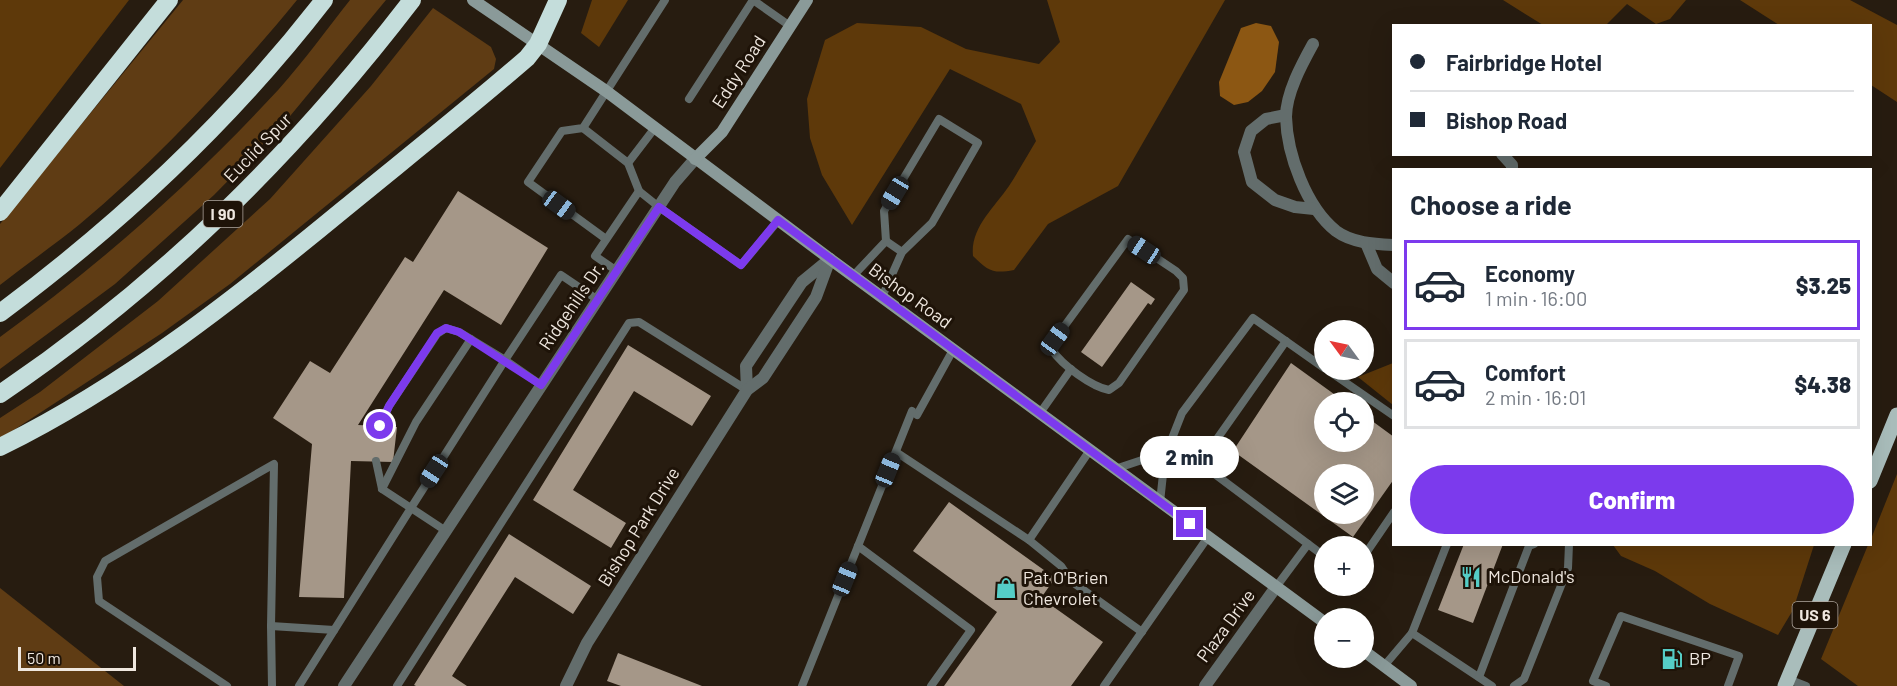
<!DOCTYPE html>
<meta charset="utf-8">
<style>
:root{--surface:#fff;--page:#f2f2f3;--text:#1f2937;--muted:#747a83;--line:#e0e1e3;--accent:#7c3aed}
body{margin:0;font-family:Barlow,sans-serif;background:var(--page);color:var(--text);height:100vh;display:flex;flex-direction:column;font-size:22px;white-space:nowrap}
*{box-sizing:border-box;margin:0}
p{font-size:20px;color:var(--muted)}
.icon{flex:none;width:33px;height:33px;fill:none;stroke:currentColor;stroke-width:2;stroke-linecap:round;stroke-linejoin:round}
.map{position:relative;flex:1;overflow:hidden}
.panel{position:absolute;left:1392px;top:168px;width:480px;height:378px;display:flex;flex-direction:column;background:var(--surface);border-radius:0px;box-shadow:0 6px 24px #0002}
.panel>*{flex:none}
.banner{position:absolute;left:1392px;top:24px;width:480px;height:132px;border-radius:0px;box-shadow:0 6px 24px #0002;display:grid;align-content:center;height:132px;padding:0 18px;background:var(--surface)}
.needle{width:39px;rotate:303deg}
.tools{position:absolute;left:1314px;top:320px;display:grid;gap:12px}
.tools a{display:grid;place-items:center;width:60px;height:60px;border-radius:50%;background:var(--surface);box-shadow:0 6px 24px #0002;font-size:30px}
.scale{position:absolute;left:18px;bottom:15px;width:118px;box-sizing:border-box;padding-left:6px;border:3px solid #efe7df;border-top:0;font-size:16px;line-height:21px;white-space:nowrap;color:#efe7df;-webkit-text-stroke:4px #1e1308;paint-order:stroke}
.end{position:absolute;width:27px;height:27px;margin:-14px;border:8px solid #7c3aed;background:#fff;box-shadow:0 0 0 3px #fff}
.from{border-radius:50%}
.bubble{position:absolute;height:42px;border-radius:21px;background:var(--surface);box-shadow:0 6px 24px #0002;font-size:20px;font-weight:800;line-height:42px;text-align:center}
.car{position:absolute;width:18px;height:36px;margin:-18px -9px;border-radius:8px;box-shadow:0 0 4px 2px #0007;background:linear-gradient(#222 24%,#8ab4d8 0 40%,#222 0 76%,#8ab4d8 0 86%,#222 0)}
.banner b{display:flex;align-items:center;gap:21px;height:57px;font-size:22px}
.banner b+b{border-top:2px solid var(--line)}
.banner i{width:15px;height:15px;background:var(--text)}
ul{padding:0;list-style:none}
li{display:flex;align-items:center;gap:18px;height:90px;margin:0 12px 9px;padding:0 6px;border:3px solid var(--line);border-radius:0px}
li div{flex:1}
li b{display:block;font-size:22px}
li em{font-style:normal;font-weight:800}
li.current{border-color:var(--accent)}
li>.icon{width:54px;height:54px;stroke-width:1.5}
h2{padding:0 18px;font-size:27px;line-height:72px}
.primary-button{display:flex;gap:12px;margin-top:auto;padding:12px 18px}
.primary-button a{flex:1;height:69px;border-radius:36px;background:var(--accent);color:#fff;font-size:24px;font-weight:800;line-height:69px;text-align:center}
.map>svg:first-child{display:block}
</style>
<div class="map">
<svg width="1897" height="686" viewBox="0 0 1897 686">
<rect width="100%" height="100%" fill="#271c10"/>
<g fill="#5f3c14">
<path d="M183 0H297C233 78 158 159 80 224 54 245 27 264 0 285V224Z"/>
<path d="M350 0H386L281 127 214 195 115 284 0 369V337C102 263 193 182 279 89 304 61 327 29 350 0Z"/>
<path d="M433 8 491 47 496 59 494 69 230 284 162 333 0 439V418L40 392 158 301 270 199 371 86Z"/>
<path d="M0 588 124 686H0Z"/>
</g>
<g fill="#5e390a">
<path d="M0 0H129L0 168Z"/>
<path d="M592 0H628L599 47 581 33Z"/>
<path d="M1047 0H1225L1118 186 1048 224 1014 270C993 274 988 271 973 256 970 228 994 208 1009 186 1018 172 1027 156 1036 141L1021 104 950 69 852 225 822 175 810 138 807 99 825 40 857 23 921 27 966 49 1039 64 1060 42Z"/>
<path d="M1503 0H1686L1670 19 1656 24 1627 4 1606 25H1543Z"/>
<path d="M1740 0H1850L1897 25V102L1871 85 1870 26 1779 25Z"/>
<path d="M1393 363V405L1358 377Z"/>
<path d="M1897 474V686H1858L1821 659 1868 545 1870 544 1871 539Z"/>
<path d="M1613 545H1814L1793 610 1778 635 1710 604 1655 571 1621 556Z"/>
</g>
<path fill="#8c5713" d="M1256 23 1271 26 1279 42 1275 72 1262 91 1248 102 1234 105 1220 96 1219 82 1241 28Z"/>
<g fill="#a59788" fill-rule="evenodd">
<path d="M458 191 548 248 501 325 444 290 358 425 397 427 393 462 351 461 344 598 299 597 312 444 273 418 310 361 330 373 405 257 413 262Z"/>
<path d="M1131 282 1155 299 1151 305 1148 303 1102 367 1081 352Z"/>
<path d="M628 345 711 396 692 426 634 391 573 490 626 523 611 548 533 500Z"/>
<path d="M1291 363 1345 402H1324V441H1364V415L1394 437V479L1353 537 1233 451ZM1324 474H1364V513H1324Z"/>
<path d="M949 502 1055 578 1041 598 1103 642 1071 686H944L997 612 913 551Z"/>
<path d="M509 534 591 586 573 614 515 577 452 676 467 686H416L414 685Z"/>
<path d="M1464 544H1503L1473 623 1438 610Z"/>
<path d="M618 653 702 686H621L607 681Z"/>
</g>
<g fill="none" stroke-linecap="round" stroke-linejoin="round">
<g stroke="#636d6c" stroke-width="8">
<path d="M753 0 790 26"/>
<path d="M689 99 753 0"/>
<path d="M583 128 628 163 639 191"/>
<path d="M628 163 654 129"/>
<path d="M606 239 528 182 562 131 583 128 665 0"/>
<path d="M1128 239 1176 271 1183 278 1184 290 1119 383 1109 390C1092 387 1062 365 1052 350L1055 339Z"/>
<path d="M886 241 902 252"/>
<path d="M617 271 595 256 639 191 659 207 741 265 778 221"/>
<path d="M853 276 886 241 884 211 939 119 978 143 932 223 902 252 882 297"/>
<path d="M1326 369 1394 416"/>
<path d="M541 385 505 360 561 275 598 300"/>
<path d="M1040 413 1071 369"/>
<path d="M917 415 953 350"/>
<path d="M380 426 389 406 437 334 446 328 459 332 505 360 411 508 446 531"/>
<path d="M896 452 1029 540 1061 566 1071 581 1142 632"/>
<path d="M1115 469 1145 459 1171 441"/>
<path d="M382 489 416 422 471 339"/>
<path d="M1160 502 1164 465 1171 441 1182 413 1253 318 1324 368"/>
<path d="M1029 540 1090 450"/>
<path d="M1308 544 1324 556"/>
<path d="M858 546 971 630 931 686"/>
<path d="M1364 556 1394 512"/>
<path d="M1276 587 1308 544 1200 463 1286 341"/>
<path d="M271 626 272 686"/>
<path d="M1412 633 1492 686"/>
<path d="M1384 666 1412 633 1447 544"/>
<path d="M1479 677 1529 546 1534 544"/>
<path d="M1788 679 1806 686"/>
<path d="M227 686 99 601 97 577 105 561 274 464 271 626 334 630"/>
<path d="M299 686 411 508 382 489 376 461"/>
<path d="M397 686 629 323 639 322 747 390"/>
<path d="M802 686 912 411"/>
<path d="M1104 686 1208 537"/>
<path d="M1514 686 1524 679 1568 568 1569 544"/>
<path d="M1606 686 1593 681 1621 616 1739 656 1728 686"/>
</g>
<g stroke="#636d6c" stroke-width="12">
<path d="M1313 44C1302 64 1286 93 1286 117 1287 154 1306 207 1336 231 1352 243 1375 244 1394 245"/>
<path d="M1286 115 1266 119 1251 131 1244 152 1252 182 1275 200 1295 207 1314 209"/>
<path d="M1502 154 1512 165V170"/>
<path d="M1366 243 1377 269 1394 283"/>
<path d="M747 390 746 366 802 282 830 259"/>
<path d="M344 686 675 182 695 159"/>
<path d="M566 686 587 643 747 390 763 378 816 297 830 259"/>
<path d="M1205 686 1276 587"/>
</g>
<g stroke="#8a9a99" stroke-width="12">
<path d="M473 0 606 91 830 259 1324 622"/>
<path d="M695 159 722 132 807 0"/>
<path d="M1364 651 1411 686"/>
</g>
<g stroke="#a9bdbb" stroke-width="15">
<path d="M1870 481 1897 415"/>
<path d="M1785 686 1844 544"/>
</g>
<g stroke="#c4dddb" stroke-width="18">
<path d="M0 212 169 0"/>
<path d="M0 313C121 223 232 119 324 0"/>
<path d="M0 394C161 285 294 154 412 0"/>
<path d="M0 447C126 385 236 298 344 209 405 159 467 110 527 58L538 44 558 0"/>
</g>
</g>
<g fill="none" stroke-linecap="round" stroke-linejoin="round">
<path stroke="#7c3aed" stroke-width="8" d="M380 426 389 406 437 333 446 328 459 332 541 385 659 207 741 265 778 220 1190 524"/>
</g>
<defs>
<symbol id="restaurant-bare" viewBox="-9 -9 18 18"><path d="M-5-6h1v4h1v-4h1v4h1v-4h1v5L-1.5 .5V6h-2V.5L-5-1ZM5-6V6H3V1.5H1.5Q1.5-4 5-6Z" fill="#55cdc6" stroke="#1e1308" stroke-width="2.5" paint-order="stroke"/></symbol>
<symbol id="shop-bare" viewBox="-9 -9 18 18"><path d="M-5-2.5h2.3a2.7 3.5 0 0 1 5.4 0H5L5.5 6h-11ZM-1.5-2.5h3a1.5 2.3 0 0 0-3 0Z" fill="#55cdc6" stroke="#1e1308" stroke-width="2.5" paint-order="stroke"/></symbol>
<symbol id="fuel-bare" viewBox="-9 -9 18 18"><path d="M-5.5-6h7V0h2V4h1.3V-2.5L3-4.5l.8-.8L6-3V5H2.5V1h-1V6h-7ZM-4.2-4.7v3.2H.2V-4.7Z" fill="#55cdc6" stroke="#1e1308" stroke-width="2.5" paint-order="stroke"/></symbol>
</defs>
<g fill-rule="evenodd">
<use href="#restaurant-bare" x="1456" y="562" width="30" height="30"/>
<use href="#shop-bare" x="991" y="573" width="30" height="30"/>
<use href="#fuel-bare" x="1657" y="644" width="30" height="30"/>
</g>
<g text-anchor="middle" stroke-width="6" stroke-linejoin="round" paint-order="stroke">
<g fill="#1e1308" stroke="#b0a79e" stroke-width="1.5">
<rect x="203.5" y="201" width="39" height="26" rx="4.5"/>
<rect x="1792.5" y="602" width="45" height="26" rx="4.5"/>
</g>
<g font-size="16" font-weight="bold" fill="#efe7df">
<text x="223" y="220">I 90</text>
<text x="1815" y="621">US 6</text>
</g>
<g font-size="18" fill="#efe7df" stroke="#1e1308">
<text transform="translate(739 72) rotate(-57)" y="6">Eddy Road</text>
<text transform="translate(258 148) rotate(-46)" y="6">Euclid Spur</text>
<text transform="translate(910 296) rotate(36)" y="6">Bishop Road</text>
<text transform="translate(572 306) rotate(-56)" y="6">Ridgehills Dr.</text>
<text transform="translate(639 527) rotate(-58)" y="6">Bishop Park Drive</text>
<text transform="translate(1226 626) rotate(-54)" y="6">Plaza Drive</text>
</g>
<g font-size="18" fill="#efe7df" stroke="#1e1308" text-anchor="start">
<text x="1488" y="583">McDonald's</text>
<text x="1023" y="584">Pat O'Brien<tspan x="1023" dy="21">Chevrolet</tspan></text>
<text x="1689" y="665">BP</text>
</g>
</g>
</svg>
<div class="tools">
<a><svg class="needle" viewBox="-14 -14 28 28"><path d="M0-13l5 13h-10z" fill="#e53935"/><path d="M0 13l5-13h-10z" fill="#747a83"/></svg></a>
<a><svg class="icon" aria-label="locate" viewBox="0 0 24 24"><circle cx="12" cy="12" r="6"/><path d="M12 2v4M12 18v4M2 12h4M18 12h4"/></svg></a>
<a><svg class="icon" aria-label="layers" viewBox="0 0 24 24"><path d="M12 4l9 5-9 5-9-5zM3 14l9 5 9-5"/></svg></a>
<a>+</a>
<a>−</a>
</div>
<div class="scale">50 m</div>
<i class="end from" style="left:380px;top:426px"></i>
<i class="end" style="left:1190px;top:524px"></i>
<div class="bubble" style="left:1140px;top:436px;width:99px">2 min</div>
<i class="car" style="left:895px;top:193px;rotate:211deg"></i>
<i class="car" style="left:559px;top:205px;rotate:126deg"></i>
<i class="car" style="left:1144px;top:250px;rotate:303deg"></i>
<i class="car" style="left:1055px;top:339px;rotate:36deg"></i>
<i class="car" style="left:888px;top:470px;rotate:22deg"></i>
<i class="car" style="left:434px;top:471px;rotate:213deg"></i>
<i class="car" style="left:845px;top:579px;rotate:22deg"></i>
<div class="banner">
<b><i class="from"></i>Fairbridge Hotel</b>
<b><i></i>Bishop Road</b>
</div>
<section class="panel">
<h2>Choose a ride</h2>
<ul>
<li class="current"><svg class="icon" aria-label="car" viewBox="0 0 24 24"><path d="M5 17H2v-5l4-1 3-4h7l3 4 3 1v5h-3M9 17h6M6 11h13"/><circle cx="7" cy="17" r="2"/><circle cx="17" cy="17" r="2"/></svg><div><b>Economy</b><p>1 min · 16:00</p></div><em>$3.25</em></li>
<li><svg class="icon" aria-label="car" viewBox="0 0 24 24"><path d="M5 17H2v-5l4-1 3-4h7l3 4 3 1v5h-3M9 17h6M6 11h13"/><circle cx="7" cy="17" r="2"/><circle cx="17" cy="17" r="2"/></svg><div><b>Comfort</b><p>2 min · 16:01</p></div><em>$4.38</em></li>
</ul>
<div class="primary-button"><a>Confirm</a></div>
</section>
</div>
